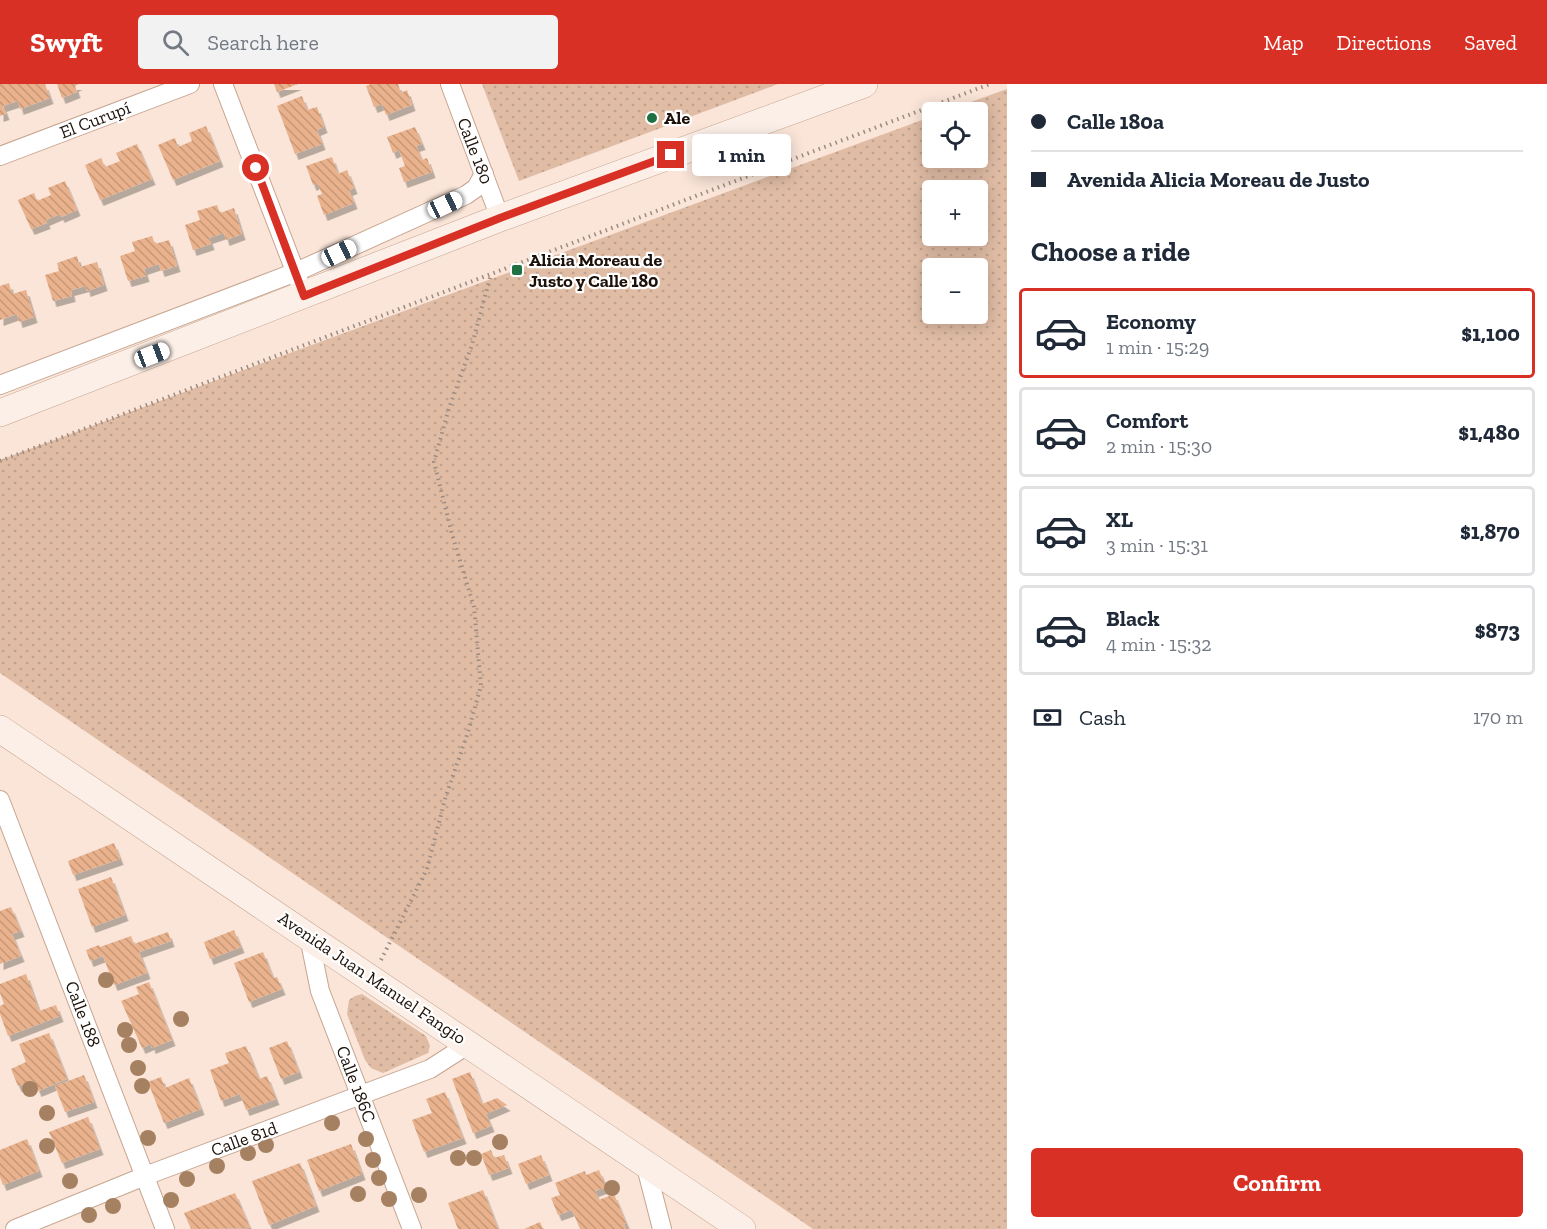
<!DOCTYPE html>
<meta charset="utf-8">
<style>
:root{--surface:#fff;--page:#f2f2f3;--text:#1f2937;--muted:#747a83;--line:#e0e1e3;--accent:#d93025}
body{margin:0;font-family:"Zilla Slab",serif;background:var(--page);color:var(--text);height:100vh;display:flex;flex-direction:column;font-size:22px;white-space:nowrap}
*{box-sizing:border-box;margin:0}
p{font-size:20px;color:var(--muted)}
.icon{flex:none;width:33px;height:33px;fill:none;stroke:currentColor;stroke-width:2;stroke-linecap:round;stroke-linejoin:round}
.map{position:relative;flex:1;overflow:hidden}
.side{display:flex;flex-direction:column;background:var(--surface);width:540px}
.side>*{flex:none}
.hud{display:grid;align-content:center;height:132px;padding:0 24px;background:var(--surface)}
.controls{position:absolute;left:922px;top:18px;display:grid;gap:12px}
.controls a{display:grid;place-items:center;width:66px;height:66px;border-radius:6px;background:var(--surface);box-shadow:0 3px 15px #0003;font-size:30px}
.end{position:absolute;width:27px;height:27px;margin:-14px;border:8px solid #d93025;background:#fff;box-shadow:0 0 0 3px #fff}
.from{border-radius:50%}
.bubble{position:absolute;height:42px;border-radius:6px;background:var(--surface);box-shadow:0 3px 15px #0003;font-size:20px;font-weight:800;line-height:42px;text-align:center}
.car{position:absolute;width:18px;height:36px;margin:-18px -9px;border-radius:8px;box-shadow:0 0 4px 2px #0007;background:linear-gradient(#fff 24%,#345 0 40%,#fff 0 76%,#345 0 86%,#fff 0)}
.hud b{display:flex;align-items:center;gap:21px;height:57px;font-size:22px}
.hud b+b{border-top:2px solid var(--line)}
.hud i{width:15px;height:15px;background:var(--text)}
ul{padding:0;list-style:none}
li{display:flex;align-items:center;gap:18px;height:90px;margin:0 12px 9px;padding:0 12px;border:3px solid var(--line);border-radius:6px}
li div{flex:1}
li b{display:block;font-size:22px}
li em{font-style:normal;font-weight:800}
li.current{border-color:var(--accent)}
li>.icon{width:54px;height:54px;stroke-width:1.5}
h2{padding:0 24px;font-size:27px;line-height:72px}
.pay{display:flex;align-items:center;gap:15px;height:66px;padding:0 24px;font-size:22px}
.pay p{margin-inline-start:auto}
.primary-button{display:flex;gap:12px;margin-top:auto;padding:12px 24px}
.primary-button a{flex:1;height:69px;border-radius:6px;background:var(--accent);color:#fff;font-size:24px;font-weight:800;line-height:69px;text-align:center}
header{display:flex;align-items:center;gap:36px;box-sizing:border-box;height:84px;padding:0 30px;background:var(--accent);color:#fff}
header strong{font-size:28px}
nav{display:flex;gap:33px;margin-inline-start:auto;font-size:21px}
.search{width:420px;height:54px;background:var(--page);display:flex;align-items:center;gap:15px;box-sizing:border-box;padding:0 21px;border-radius:6px;color:var(--muted);font-size:22px}
main{display:flex;flex:1;min-height:0}
.map>svg:first-child{display:block}
</style>
<header>
<strong>Swyft</strong>
<div class="search"><svg class="icon" aria-label="search" viewBox="0 0 24 24"><circle cx="10" cy="10" r="6"/><path d="M15 15l6 6"/></svg>Search here</div>
<nav><a>Map</a><a>Directions</a><a>Saved</a></nav>
</header>
<main>
<div class="map">
<svg width="1007" height="1145" viewBox="0 0 1007 1145">
<defs>
<pattern id="grass-dots" width="8" height="8" patternUnits="userSpaceOnUse" patternTransform="scale(1.5)"><rect width="8" height="8" fill="#e0bca5"/><path d="M2 2h.1M6 6h.1" fill="none" stroke="#c0a18d" stroke-width="1.8" stroke-linecap="round"/></pattern>
<pattern id="building-back-hatch" width="6" height="6" patternUnits="userSpaceOnUse" patternTransform="scale(1.5)"><rect width="6" height="6" fill="#e9b28d"/><path d="M-1 5l2 2M0 0l6 6M5-1l2 2" fill="none" stroke="#c79878"/></pattern>
<filter id="shadow"><feDropShadow dx="3.5" dy="6" stdDeviation="0" flood-color="#0004"/></filter>
</defs>
<rect width="100%" height="100%" fill="#fae5d8"/>
<g fill="url(#grass-dots)" fill-rule="evenodd">
<path d="M482 0H778L519 97Z"/>
<path d="M1007 5V1145H813L0 589V376L933 32V74H978V28H943ZM978 106V152H933V106ZM978 184V230H933V184Z"/>
<path d="M362 910 426 952 430 962 428 969 383 989 371 984 365 976 347 930 349 916 355 912Z"/>
</g>
<g fill="url(#building-back-hatch)" filter="url(#shadow)">
<path d="M0 0H45L50 14 20 25 18 17 3 22 6 30 0 32Z"/>
<path d="M57 0H79L75 2 77 8 62 14Z"/>
<path d="M274 0H298L277 8Z"/>
<path d="M371 0H398L401 9 407 6 412 21 386 31 382 20 374 23 366 2Z"/>
<path d="M302 12 307 26 317 23 324 43 317 46 322 60 295 70 277 22Z"/>
<path d="M206 42 220 77 173 96 158 61 175 54 178 63 192 57 189 49Z"/>
<path d="M415 43 422 60 416 62 422 76 427 74 432 88 404 98 399 84 405 82 399 66 393 69 387 53Z"/>
<path d="M137 60 152 95 100 116 85 81 101 74 105 83 120 77 116 69Z"/>
<path d="M332 73 338 90 347 86 354 104 349 106 354 119 324 131 317 112 322 110 317 99 313 101 306 82Z"/>
<path d="M65 97 77 126 61 133 60 130 46 136 47 139 31 145 18 116 34 109 37 117 51 111 48 104Z"/>
<path d="M217 121 220 129 234 124 242 150 226 156 224 149 209 154 211 160 193 166 185 141 200 136 197 127Z"/>
<path d="M152 152 155 160 169 156 177 182 161 187 159 180 144 185 146 192 128 197 120 172 135 167 132 158Z"/>
<path d="M77 172 80 183 97 178 104 201 87 207 86 202 71 206 72 212 53 217 45 191 59 187 57 179Z"/>
<path d="M9 199 12 210 26 206 34 233 19 238 17 230 0 236V202Z"/>
<path d="M114 759 120 775 73 791 68 777Z"/>
<path d="M111 793 125 831 92 843 78 805Z"/>
<path d="M11 823 21 847 12 850 21 872 0 880V827Z"/>
<path d="M234 846 241 863 210 875 204 858Z"/>
<path d="M168 848 171 857 139 868 147 889 114 901 103 872 90 877 86 866 99 861 100 863 131 852 134 860Z"/>
<path d="M263 868 273 894 277 893 282 905 249 918 234 879Z"/>
<path d="M26 890 39 927 56 921 60 932 8 952 0 930V922L4 920 0 909V900Z"/>
<path d="M149 898 172 956 152 964 151 960 142 964 121 917 139 910 136 903Z"/>
<path d="M49 949 67 995 38 1007 34 997 18 1002 11 985 26 978 19 960Z"/>
<path d="M287 957 299 988 281 995 269 964Z"/>
<path d="M246 962 259 995 267 992 276 1015 246 1026 240 1010 221 1017 210 986 229 979 225 969Z"/>
<path d="M470 988 482 1020 497 1014 507 1021 486 1030 491 1042 473 1049 452 995Z"/>
<path d="M84 991 94 1018 65 1028 55 1002Z"/>
<path d="M161 993 165 1004 189 994 201 1025 164 1039 148 998Z"/>
<path d="M445 1008 463 1054 424 1068 412 1036 432 1029 426 1015Z"/>
<path d="M88 1033 100 1065 62 1079 49 1048Z"/>
<path d="M27 1055 39 1087 3 1101 0 1093V1066Z"/>
<path d="M351 1060 362 1090 319 1107 307 1076Z"/>
<path d="M491 1066 494 1074 504 1071 509 1084 489 1091 481 1070Z"/>
<path d="M541 1071 549 1091 526 1100 518 1080Z"/>
<path d="M300 1079 316 1122 269 1141 252 1097Z"/>
<path d="M599 1086 606 1103 595 1107 599 1116 614 1110 626 1139 624 1140 626 1145H580L572 1126 558 1131 551 1114 560 1111 555 1099 585 1087 586 1091Z"/>
<path d="M483 1106 498 1145H458L448 1119Z"/>
<path d="M235 1109 250 1144 191 1145 184 1129Z"/>
<path d="M540 1138 543 1145H524Z"/>
</g>
<g fill="none" stroke-linecap="round" stroke-linejoin="round">
<defs>
<g id="street">
<path d="M223 0 300 200"/>
<path d="M450 0 500 134"/>
<path d="M0 72 190 0"/>
<path d="M0 301 296 188 466 111 476 104 484 90"/>
<path d="M0 716 165 1145"/>
<path d="M309 853 320 907 412 1145"/>
<path d="M645 1079 662 1145"/>
<path d="M15 1145 145 1092 430 985 469 960"/>
</g>
<g id="secondary">
<path d="M0 329 500 134 864 0"/>
<path d="M0 645 742 1145"/>
</g>
</defs>
<use href="#street" stroke="#c6a590" stroke-width="20"/>
<use href="#secondary" stroke="#c6a590" stroke-width="28"/>
<g stroke="#9c8b81" stroke-width="4" stroke-dasharray="1.5 4.5" stroke-linecap="butt">
<path d="M0 377 990 0"/>
<path d="M381 876 427 785 445 715 468 648 481 602 474 523 452 450 434 378 449 324 472 261 491 190"/>
</g>
<use href="#street" stroke="#fff" stroke-width="18"/>
<use href="#secondary" stroke="#fcefe7" stroke-width="27"/>
</g>
<g fill="#a58061">
<circle cx="106" cy="896" r="8"/>
<circle cx="181" cy="935" r="8"/>
<circle cx="125" cy="946" r="8"/>
<circle cx="129" cy="961" r="8"/>
<circle cx="138" cy="984" r="8"/>
<circle cx="142" cy="1002" r="8"/>
<circle cx="30" cy="1005" r="8"/>
<circle cx="47" cy="1029" r="8"/>
<circle cx="332" cy="1039" r="8"/>
<circle cx="148" cy="1054" r="8"/>
<circle cx="366" cy="1055" r="8"/>
<circle cx="500" cy="1058" r="8"/>
<circle cx="266" cy="1061" r="8"/>
<circle cx="47" cy="1062" r="8"/>
<circle cx="248" cy="1069" r="8"/>
<circle cx="458" cy="1074" r="8"/>
<circle cx="474" cy="1074" r="8"/>
<circle cx="373" cy="1076" r="8"/>
<circle cx="217" cy="1082" r="8"/>
<circle cx="379" cy="1094" r="8"/>
<circle cx="187" cy="1095" r="8"/>
<circle cx="70" cy="1097" r="8"/>
<circle cx="612" cy="1104" r="8"/>
<circle cx="358" cy="1110" r="8"/>
<circle cx="419" cy="1111" r="8"/>
<circle cx="389" cy="1115" r="8"/>
<circle cx="171" cy="1116" r="8"/>
<circle cx="113" cy="1122" r="8"/>
<circle cx="89" cy="1131" r="8"/>
</g>
<g fill="none" stroke-linecap="round" stroke-linejoin="round">
<path stroke="#d93025" stroke-width="8" d="M256 84 304 212 500 134 671 71"/>
</g>
<g fill="#1f7143" stroke="#fff" stroke-width="2">
<circle cx="652" cy="34" r="6"/>
<rect x="511" y="180" width="12" height="12" rx="3"/>
</g>
<g text-anchor="middle" stroke-width="4.5" stroke-linejoin="round" paint-order="stroke">
<g font-size="18" font-weight="bold" fill="#1c1009" stroke="#fff" text-anchor="start">
<text x="664" y="40">Ale</text>
<text x="529" y="182">Alicia Moreau de<tspan x="529" dy="21">Justo y Calle 180</tspan></text>
</g>
<g font-size="18" fill="#1c1009" stroke="#fff">
<text transform="translate(95 36) rotate(-21)" y="6">El Curupí</text>
<text transform="translate(475 67) rotate(69)" y="6">Calle 180</text>
<text transform="translate(372 894) rotate(34)" y="6">Avenida Juan Manuel Fangio</text>
<text transform="translate(83 930) rotate(69)" y="6">Calle 188</text>
<text transform="translate(356 1000) rotate(69)" y="6">Calle 186C</text>
<text transform="translate(244 1055) rotate(-20)" y="6">Calle 81d</text>
</g>
</g>
</svg>
<div class="controls">
<a><svg class="icon" aria-label="locate" viewBox="0 0 24 24"><circle cx="12" cy="12" r="6"/><path d="M12 2v4M12 18v4M2 12h4M18 12h4"/></svg></a>
<a>+</a>
<a>−</a>
</div>
<i class="end from" style="left:256px;top:84px"></i>
<i class="end" style="left:671px;top:71px"></i>
<div class="bubble" style="left:692px;top:50px;width:99px">1 min</div>
<i class="car" style="left:445px;top:121px;rotate:65deg"></i>
<i class="car" style="left:339px;top:169px;rotate:65deg"></i>
<i class="car" style="left:152px;top:271px;rotate:69deg"></i>
</div>
<section class="side">
<div class="hud">
<b><i class="from"></i>Calle 180a</b>
<b><i></i>Avenida Alicia Moreau de Justo</b>
</div>
<h2>Choose a ride</h2>
<ul>
<li class="current"><svg class="icon" aria-label="car" viewBox="0 0 24 24"><path d="M5 17H2v-5l4-1 3-4h7l3 4 3 1v5h-3M9 17h6M6 11h13"/><circle cx="7" cy="17" r="2"/><circle cx="17" cy="17" r="2"/></svg><div><b>Economy</b><p>1 min · 15:29</p></div><em>$1,100</em></li>
<li><svg class="icon" aria-label="car" viewBox="0 0 24 24"><path d="M5 17H2v-5l4-1 3-4h7l3 4 3 1v5h-3M9 17h6M6 11h13"/><circle cx="7" cy="17" r="2"/><circle cx="17" cy="17" r="2"/></svg><div><b>Comfort</b><p>2 min · 15:30</p></div><em>$1,480</em></li>
<li><svg class="icon" aria-label="car" viewBox="0 0 24 24"><path d="M5 17H2v-5l4-1 3-4h7l3 4 3 1v5h-3M9 17h6M6 11h13"/><circle cx="7" cy="17" r="2"/><circle cx="17" cy="17" r="2"/></svg><div><b>XL</b><p>3 min · 15:31</p></div><em>$1,870</em></li>
<li><svg class="icon" aria-label="car" viewBox="0 0 24 24"><path d="M5 17H2v-5l4-1 3-4h7l3 4 3 1v5h-3M9 17h6M6 11h13"/><circle cx="7" cy="17" r="2"/><circle cx="17" cy="17" r="2"/></svg><div><b>Black</b><p>4 min · 15:32</p></div><em>$873</em></li>
</ul>
<div class="pay"><svg class="icon" aria-label="cash" viewBox="0 0 24 24"><path d="M3 7h18v10H3z"/><circle cx="12" cy="12" r="2"/></svg>Cash<p>170 m</p></div>
<div class="primary-button"><a>Confirm</a></div>
</section>
</main>
